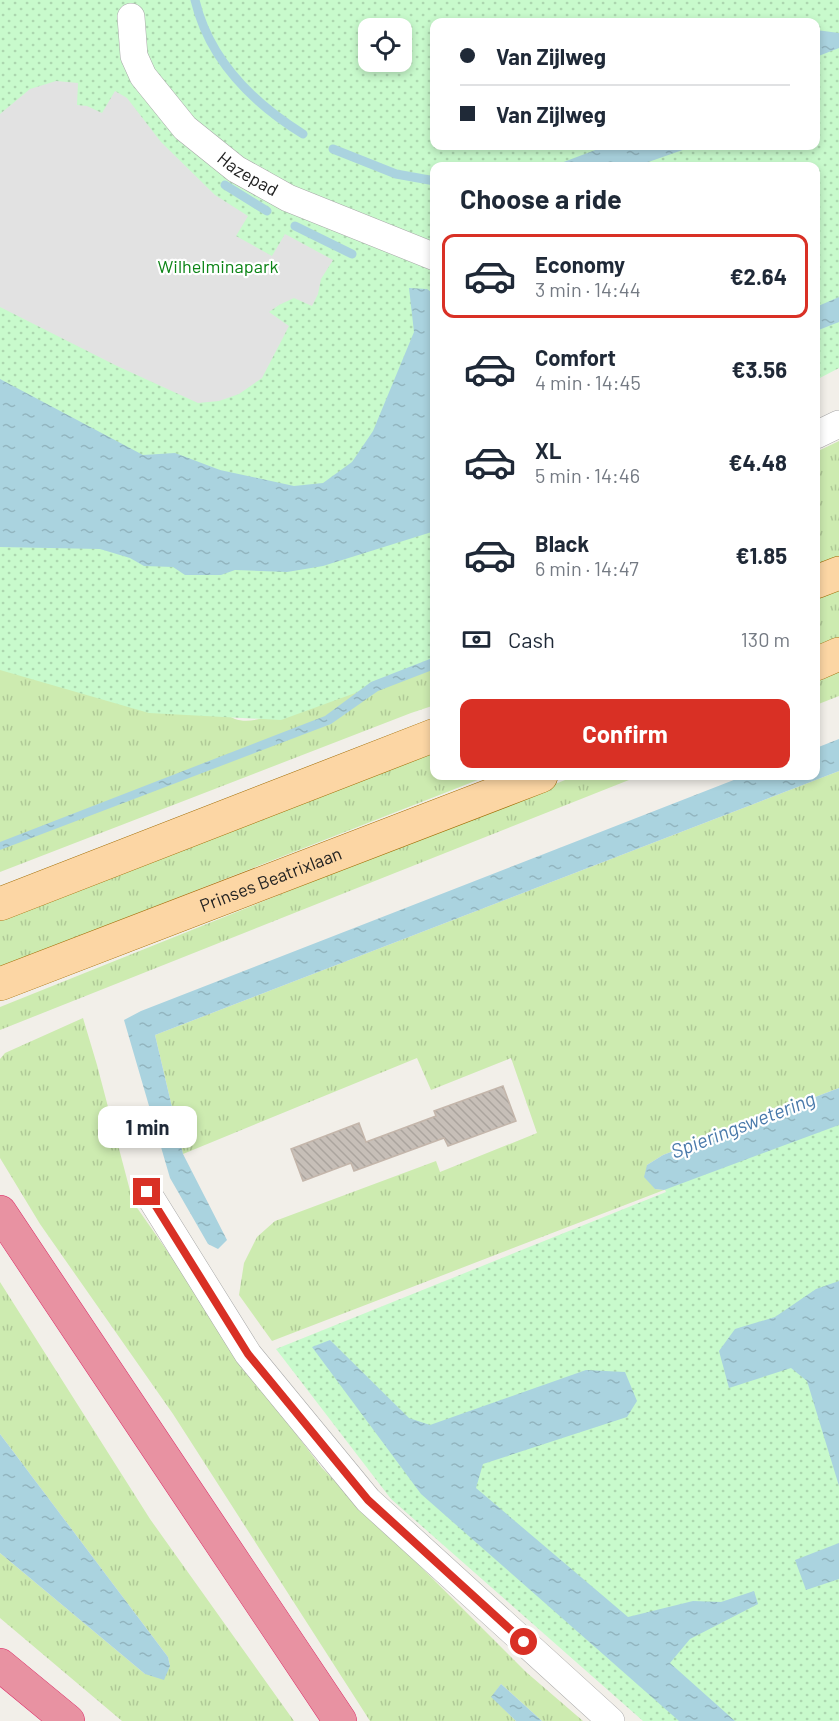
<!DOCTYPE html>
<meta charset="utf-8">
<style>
:root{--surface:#fff;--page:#f2f2f3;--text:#1f2937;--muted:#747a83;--line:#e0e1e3;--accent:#d93025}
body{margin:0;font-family:Barlow,sans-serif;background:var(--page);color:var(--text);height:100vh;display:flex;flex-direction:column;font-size:22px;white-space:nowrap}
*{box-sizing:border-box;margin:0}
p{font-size:20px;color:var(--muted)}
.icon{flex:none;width:33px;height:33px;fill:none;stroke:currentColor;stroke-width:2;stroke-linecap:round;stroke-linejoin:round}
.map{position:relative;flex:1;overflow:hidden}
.panel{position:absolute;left:430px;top:162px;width:390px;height:618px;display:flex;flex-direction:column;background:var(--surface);border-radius:12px;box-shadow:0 3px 9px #0003}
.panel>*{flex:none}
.hud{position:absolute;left:430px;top:18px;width:390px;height:132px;border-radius:12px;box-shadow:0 3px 9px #0003;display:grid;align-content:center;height:132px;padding:0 30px;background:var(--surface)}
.buttons{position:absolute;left:358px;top:18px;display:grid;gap:12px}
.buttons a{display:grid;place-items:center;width:54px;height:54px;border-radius:12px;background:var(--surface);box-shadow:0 3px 9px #0003;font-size:30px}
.end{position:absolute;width:27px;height:27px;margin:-14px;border:8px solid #d93025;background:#fff;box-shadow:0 0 0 3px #fff}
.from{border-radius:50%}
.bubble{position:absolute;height:42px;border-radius:12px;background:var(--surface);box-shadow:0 3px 9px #0003;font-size:20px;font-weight:700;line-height:42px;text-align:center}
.hud b{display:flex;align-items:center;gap:21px;height:57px;font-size:22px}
.hud b+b{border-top:2px solid var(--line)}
.hud i{width:15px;height:15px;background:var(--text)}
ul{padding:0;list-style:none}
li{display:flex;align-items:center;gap:18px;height:84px;margin:0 12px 9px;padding:0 18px;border:3px solid transparent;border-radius:12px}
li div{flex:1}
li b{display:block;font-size:22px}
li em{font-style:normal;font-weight:700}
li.selected{border-color:var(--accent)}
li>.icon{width:54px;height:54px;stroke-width:1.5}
h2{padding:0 30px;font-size:27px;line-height:72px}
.pay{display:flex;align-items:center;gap:15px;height:66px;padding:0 30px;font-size:22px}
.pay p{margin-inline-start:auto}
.action{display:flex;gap:12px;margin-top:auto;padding:12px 30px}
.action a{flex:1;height:69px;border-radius:12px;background:var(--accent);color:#fff;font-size:24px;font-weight:700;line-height:69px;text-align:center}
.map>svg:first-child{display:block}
</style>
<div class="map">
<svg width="839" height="1721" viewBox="0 0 839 1721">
<defs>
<pattern id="grass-tufts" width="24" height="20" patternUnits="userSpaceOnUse" patternTransform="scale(1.5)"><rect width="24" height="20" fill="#cdebb0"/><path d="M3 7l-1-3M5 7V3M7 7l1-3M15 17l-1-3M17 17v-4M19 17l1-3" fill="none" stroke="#b0c997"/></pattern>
<pattern id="park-dots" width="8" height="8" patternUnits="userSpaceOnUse" patternTransform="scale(1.5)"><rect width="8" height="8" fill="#c8facc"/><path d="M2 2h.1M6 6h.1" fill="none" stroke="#acd6af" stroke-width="1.8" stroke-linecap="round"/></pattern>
<pattern id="water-ripples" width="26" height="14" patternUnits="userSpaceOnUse" patternTransform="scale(1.5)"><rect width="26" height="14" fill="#aad3df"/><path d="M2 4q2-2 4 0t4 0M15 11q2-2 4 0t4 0" fill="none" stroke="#92b5bf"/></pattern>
<pattern id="building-back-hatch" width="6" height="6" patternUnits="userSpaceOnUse" patternTransform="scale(1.5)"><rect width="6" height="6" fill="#c7bfb8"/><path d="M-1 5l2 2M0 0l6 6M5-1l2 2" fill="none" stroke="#aba49e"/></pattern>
</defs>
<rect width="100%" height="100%" fill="#f2efe9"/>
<g fill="url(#grass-tufts)">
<path d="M839 441V556L816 565V452Z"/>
<path d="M839 588V638L816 647V598Z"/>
<path d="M0 593 222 711C241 727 255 720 276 714L435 633V705L411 713 0 872Z"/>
<path d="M839 669V696L816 705V679Z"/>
<path d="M435 750V776H488L0 967V921Z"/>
<path d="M839 771V1088L663 1155 647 1165 655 1189 664 1190 272 1341 239 1295 244 1263 257 1237 275 1221 436 1161 440 1172 537 1133 511 1058 431 1090 417 1058 183 1154 155 1035Z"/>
<path d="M575 776H639L0 1030V1007Z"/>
<path d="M83 1018 97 1065 133 1202 228 1338 245 1367 322 1468 526 1672 583 1721H542L501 1684 492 1697 516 1721H370L173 1414 40 1224 0 1158V1059L5 1053Z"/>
<path d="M0 1282 150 1519 294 1721H122L0 1618V1553L145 1674 170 1666 168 1657 0 1434Z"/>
</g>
<g fill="url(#park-dots)" fill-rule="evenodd">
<path d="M0 0H839V368L816 380V166H435V664L281 720 149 713 0 670ZM435 22H816V146H435ZM369 28H402V62H369Z"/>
<path d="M839 1103V1721H643L391 1499 276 1349 666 1192 656 1170Z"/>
</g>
<path fill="#e2e2e2" d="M56 81 78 83 77 105 87 106 102 113 115 91 127 98 161 142 215 195 248 216 236 236 272 256 285 234 333 260 321 279 318 294 312 306 294 298 279 305 269 312 289 326 262 378 239 394 219 401 198 403 117 366 0 307V114L30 89Z"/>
<g fill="url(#water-ripples)">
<path d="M816 30 839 33V48L816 57Z"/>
<path d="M606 146H694L637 166H553Z"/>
<path d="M409 288 427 289 435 295V531L323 566 287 572 235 570 221 575H185L173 567 144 566 130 558 100 549 0 547V379L143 455 175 453 220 470 294 486 323 483 352 462 373 431 414 332Z"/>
<path d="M839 297V322L816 331V307Z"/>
<path d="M435 657V669L378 691 331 724 0 850V842L325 716 371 682Z"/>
<path d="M839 739V771L155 1035 183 1154 227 1240 218 1249 208 1244 170 1178 124 1020 141 1011 744 776H816V748Z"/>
<path d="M839 1088V1125L664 1190 655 1189 644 1177 647 1165 663 1155Z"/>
<path d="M839 1281V1486L807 1381 791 1368 729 1388 719 1351 735 1329 775 1317 816 1289Z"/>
<path d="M330 1340 409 1418 430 1425 586 1370 625 1372 637 1401 627 1417 483 1464 476 1488 628 1617 693 1601 721 1602 754 1591 758 1604 690 1639 670 1663 735 1721H679L421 1494 312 1347Z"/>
<path d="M0 1434 168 1657 170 1666 164 1680 145 1674 0 1553Z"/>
<path d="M839 1543V1579L806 1590 795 1560Z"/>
<path d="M501 1684 542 1721H516L491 1697Z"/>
</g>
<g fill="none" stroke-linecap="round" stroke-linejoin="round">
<g stroke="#aad3df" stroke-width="9">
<path d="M195 0C209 59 253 103 303 134"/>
<path d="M333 149 396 174 435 181"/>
<path d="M225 185 267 211"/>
<path d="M295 226 352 254"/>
</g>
</g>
<path fill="url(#building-back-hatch)" stroke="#c4b6ab" stroke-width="1.5" d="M503 1086 516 1121 448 1146 444 1138 354 1171 351 1163 303 1181 291 1149 359 1123 366 1142 436 1116 434 1111Z"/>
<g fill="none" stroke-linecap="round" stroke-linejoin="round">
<defs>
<g id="street">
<path id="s1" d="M131 17 134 56 143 76 185 128 236 169 288 198 435 257"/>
<path d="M816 435 839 424"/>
<path d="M147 1192 248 1354 368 1500 611 1721"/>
</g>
<g id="primary">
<path d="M816 582 839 573"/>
<path d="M816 664 839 654"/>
<path d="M0 904 435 735"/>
<path id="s2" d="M0 984 541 776"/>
</g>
<g id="highway">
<path d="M0 1212 340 1721"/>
<path d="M0 1665 68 1721"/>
</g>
</defs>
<use href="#street" stroke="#a9a9a9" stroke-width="28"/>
<use href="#primary" stroke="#a06b00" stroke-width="34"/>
<use href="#highway" stroke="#dc2a67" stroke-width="34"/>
<use href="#street" stroke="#fff" stroke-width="27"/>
<use href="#primary" stroke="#fcd6a4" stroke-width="33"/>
<use href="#highway" stroke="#e892a2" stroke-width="33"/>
</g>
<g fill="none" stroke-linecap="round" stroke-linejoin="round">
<path stroke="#d93025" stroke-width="8" d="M147 1192 248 1354 368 1500 524 1642"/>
</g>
<g text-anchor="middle" stroke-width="4.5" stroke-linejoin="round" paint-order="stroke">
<g font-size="18" fill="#222" stroke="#fff">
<text dy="6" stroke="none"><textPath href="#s1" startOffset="206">Hazepad</textPath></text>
<text dy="6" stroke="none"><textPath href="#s2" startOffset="290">Prinses Beatrixlaan</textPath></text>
</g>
<g font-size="18" fill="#0c8416" stroke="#fff">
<text x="218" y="273">Wilhelminapark</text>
</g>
<g font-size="20" font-style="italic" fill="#4a7aab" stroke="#fff">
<text transform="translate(743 1125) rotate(-21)" y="7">Spieringswetering</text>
</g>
</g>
</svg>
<div class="buttons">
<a><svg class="icon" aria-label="locate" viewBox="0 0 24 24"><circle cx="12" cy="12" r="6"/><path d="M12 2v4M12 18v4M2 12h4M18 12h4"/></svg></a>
</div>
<i class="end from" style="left:524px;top:1642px"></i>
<i class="end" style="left:147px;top:1192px"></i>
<div class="bubble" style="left:98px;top:1106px;width:99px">1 min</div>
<div class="hud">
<b><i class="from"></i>Van Zijlweg</b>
<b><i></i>Van Zijlweg</b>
</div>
<section class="panel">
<h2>Choose a ride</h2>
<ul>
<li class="selected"><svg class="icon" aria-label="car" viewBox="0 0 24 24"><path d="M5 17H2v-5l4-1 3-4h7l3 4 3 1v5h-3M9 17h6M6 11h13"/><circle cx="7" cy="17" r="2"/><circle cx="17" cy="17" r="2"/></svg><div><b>Economy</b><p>3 min · 14:44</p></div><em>€2.64</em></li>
<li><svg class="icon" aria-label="car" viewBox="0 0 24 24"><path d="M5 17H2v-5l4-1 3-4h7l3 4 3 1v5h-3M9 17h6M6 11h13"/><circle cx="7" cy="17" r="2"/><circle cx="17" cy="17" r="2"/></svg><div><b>Comfort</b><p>4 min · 14:45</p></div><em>€3.56</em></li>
<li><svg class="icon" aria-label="car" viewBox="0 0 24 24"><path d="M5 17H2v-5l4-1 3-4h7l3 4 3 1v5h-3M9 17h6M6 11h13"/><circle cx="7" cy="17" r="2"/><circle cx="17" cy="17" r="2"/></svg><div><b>XL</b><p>5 min · 14:46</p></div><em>€4.48</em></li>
<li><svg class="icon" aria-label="car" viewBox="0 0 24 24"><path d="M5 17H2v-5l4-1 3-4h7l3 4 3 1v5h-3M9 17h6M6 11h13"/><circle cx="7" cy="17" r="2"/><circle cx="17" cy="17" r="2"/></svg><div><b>Black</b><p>6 min · 14:47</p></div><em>€1.85</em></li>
</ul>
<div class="pay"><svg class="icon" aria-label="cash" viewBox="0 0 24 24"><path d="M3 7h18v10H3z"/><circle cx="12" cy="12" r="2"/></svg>Cash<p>130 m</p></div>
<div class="action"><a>Confirm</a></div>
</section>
</div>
